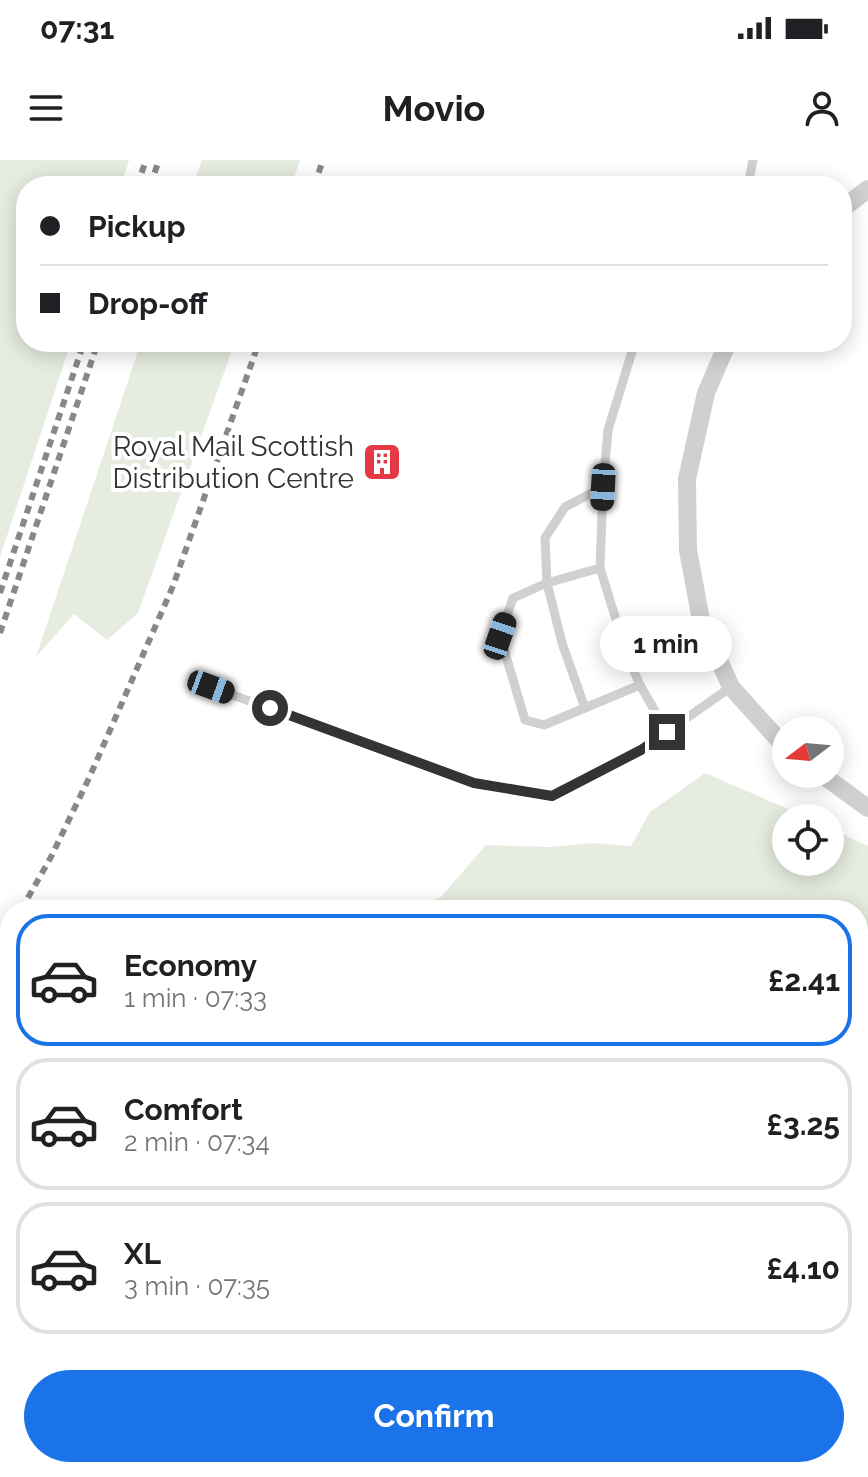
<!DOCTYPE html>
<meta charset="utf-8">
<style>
:root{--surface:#fff;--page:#f2f2f2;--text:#202124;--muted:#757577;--line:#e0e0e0;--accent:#1a73e8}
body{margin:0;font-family:Raleway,sans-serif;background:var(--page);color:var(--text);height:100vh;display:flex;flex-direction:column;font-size:30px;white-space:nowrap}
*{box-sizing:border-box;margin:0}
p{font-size:26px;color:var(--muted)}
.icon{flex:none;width:44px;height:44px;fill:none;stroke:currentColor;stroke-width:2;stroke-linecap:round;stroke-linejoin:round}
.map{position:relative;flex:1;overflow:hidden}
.details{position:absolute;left:0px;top:740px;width:868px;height:578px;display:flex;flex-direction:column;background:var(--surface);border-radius:32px 32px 0 0;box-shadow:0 4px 20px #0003}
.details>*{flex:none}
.guide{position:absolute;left:16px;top:16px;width:836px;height:176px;border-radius:32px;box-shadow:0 4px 20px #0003;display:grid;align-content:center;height:176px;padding:0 24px;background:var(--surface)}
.needle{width:52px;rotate:254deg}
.fabs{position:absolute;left:772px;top:556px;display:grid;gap:16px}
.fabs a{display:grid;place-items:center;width:72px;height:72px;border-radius:50%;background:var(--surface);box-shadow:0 4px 20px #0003;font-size:40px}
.end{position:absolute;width:36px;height:36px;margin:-18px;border:10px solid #333;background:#fff;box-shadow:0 0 0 4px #fff}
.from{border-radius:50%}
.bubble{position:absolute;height:56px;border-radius:28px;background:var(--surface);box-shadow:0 4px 20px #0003;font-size:26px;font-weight:700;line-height:56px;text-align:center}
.car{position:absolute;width:24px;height:48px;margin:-24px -12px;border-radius:10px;box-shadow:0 0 6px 2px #0007;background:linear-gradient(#222 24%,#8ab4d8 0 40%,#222 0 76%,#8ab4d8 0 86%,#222 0)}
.guide b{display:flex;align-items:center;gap:28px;height:76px;font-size:30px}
.guide b+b{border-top:2px solid var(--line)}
.guide i{width:20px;height:20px;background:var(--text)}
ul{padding:14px 0 0;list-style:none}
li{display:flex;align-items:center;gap:24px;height:132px;margin:0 16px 12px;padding:0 8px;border:4px solid var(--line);border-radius:32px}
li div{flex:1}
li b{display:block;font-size:30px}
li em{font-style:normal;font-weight:700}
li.selected{border-color:var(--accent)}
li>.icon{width:72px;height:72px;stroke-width:1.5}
.button{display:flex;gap:16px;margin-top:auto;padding:16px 24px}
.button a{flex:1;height:92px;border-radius:48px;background:var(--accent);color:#fff;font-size:32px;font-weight:700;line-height:92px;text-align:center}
.status{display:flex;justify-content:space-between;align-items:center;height:56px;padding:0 40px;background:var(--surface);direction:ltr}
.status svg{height:22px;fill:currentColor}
header{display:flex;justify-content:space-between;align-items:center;height:104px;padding:0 24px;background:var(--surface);font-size:36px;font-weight:700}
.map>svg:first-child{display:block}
</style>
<div class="status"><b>07:31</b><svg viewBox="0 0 49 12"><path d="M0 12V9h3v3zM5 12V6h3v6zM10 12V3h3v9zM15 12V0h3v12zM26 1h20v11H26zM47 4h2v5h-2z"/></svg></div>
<header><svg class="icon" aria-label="menu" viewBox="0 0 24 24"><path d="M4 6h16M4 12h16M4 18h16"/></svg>Movio<svg class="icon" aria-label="person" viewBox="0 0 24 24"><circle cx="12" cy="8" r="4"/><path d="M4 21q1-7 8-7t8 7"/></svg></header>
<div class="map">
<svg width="868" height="1317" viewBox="0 0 868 1317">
<rect width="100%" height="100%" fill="#fff"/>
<g fill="#e6ecdf">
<path d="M0 0H129L121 26H26V182H71L0 397Z"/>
<path d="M202 0H300L291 26H193Z"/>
<path d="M141 182H235L138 453 107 480 74 454 36 497Z"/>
<path d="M705 613 809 658H786V702H830V668L868 686V787L858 786V750H408L441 737 486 685 550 687 594 683 631 686 650 652Z"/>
</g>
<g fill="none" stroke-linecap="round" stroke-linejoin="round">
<g stroke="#cdcdcd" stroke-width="4" stroke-dasharray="4 4" stroke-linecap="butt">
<path d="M0 954 10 943"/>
<path d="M858 988 868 991"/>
<path d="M858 1133 868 1128"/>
<path d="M714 1317 722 1308"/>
</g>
<g stroke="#d0d0d0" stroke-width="9">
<path d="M748 26 753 0"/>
<path d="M635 182 608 270 603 327 600 408 627 495 640 525 667 572"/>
<path d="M603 327 565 347 545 378 547 423 513 438 500 476 525 560 544 565 640 525"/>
<path d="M211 527 474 623 552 636 641 590 731 527"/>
<path d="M585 548 562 483 547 423 600 408"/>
<path d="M759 1317 771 1308"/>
</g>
<g stroke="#d0d0d0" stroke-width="18">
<path d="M842 49 868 29"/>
<path d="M728 182 706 233 687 319 688 390 701 460 731 527 786 588"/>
<path d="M821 614 868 648"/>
<path d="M0 1188 10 1180"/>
<path d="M823 1308 832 1317"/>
<path d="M443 1317 445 1308"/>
</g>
<g stroke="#bdbdbd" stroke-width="26">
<path d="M858 1167 868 1162"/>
<path d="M683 1317 689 1308"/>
</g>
<g stroke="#888" stroke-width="6" stroke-dasharray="8 6" stroke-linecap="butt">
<path d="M137 26 146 0"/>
<path d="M150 26 159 0"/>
<path d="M314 26 323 0"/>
<path d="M0 433 84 182"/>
<path d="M0 473 98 182"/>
<path d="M21 750 51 697 90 616 173 426 259 182"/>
<path d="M0 786 10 768"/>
</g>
</g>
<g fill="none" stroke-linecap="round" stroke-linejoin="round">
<path stroke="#333" stroke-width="10" d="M270 548 474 623 552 636 641 590 667 572"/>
</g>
<defs>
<symbol id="building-square" viewBox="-11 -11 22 22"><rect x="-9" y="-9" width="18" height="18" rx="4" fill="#e63946" stroke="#fff"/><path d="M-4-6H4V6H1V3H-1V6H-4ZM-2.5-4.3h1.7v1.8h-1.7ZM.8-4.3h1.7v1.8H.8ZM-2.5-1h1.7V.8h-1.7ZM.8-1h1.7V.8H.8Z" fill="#fff"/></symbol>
</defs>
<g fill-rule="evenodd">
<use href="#building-square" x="360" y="280" width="44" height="44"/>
</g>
<g text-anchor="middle" stroke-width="8" stroke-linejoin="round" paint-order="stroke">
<g font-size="28" fill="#333" stroke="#fff" text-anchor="end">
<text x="354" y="296">Royal Mail Scottish<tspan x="354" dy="32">Distribution Centre</tspan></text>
</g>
</g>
</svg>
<div class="fabs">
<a><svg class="needle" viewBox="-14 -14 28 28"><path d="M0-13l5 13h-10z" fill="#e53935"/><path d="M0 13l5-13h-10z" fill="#757577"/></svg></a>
<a><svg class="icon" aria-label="locate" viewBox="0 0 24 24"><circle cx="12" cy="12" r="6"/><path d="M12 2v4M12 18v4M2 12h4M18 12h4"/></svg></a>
</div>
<i class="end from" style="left:270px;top:548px"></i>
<i class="end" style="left:667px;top:572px"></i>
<div class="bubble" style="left:600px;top:456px;width:132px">1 min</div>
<i class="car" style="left:603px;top:327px;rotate:183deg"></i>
<i class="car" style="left:500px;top:476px;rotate:19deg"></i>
<i class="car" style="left:211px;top:527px;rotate:110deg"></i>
<div class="guide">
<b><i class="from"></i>Pickup</b>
<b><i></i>Drop-off</b>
</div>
<section class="details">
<ul>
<li class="selected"><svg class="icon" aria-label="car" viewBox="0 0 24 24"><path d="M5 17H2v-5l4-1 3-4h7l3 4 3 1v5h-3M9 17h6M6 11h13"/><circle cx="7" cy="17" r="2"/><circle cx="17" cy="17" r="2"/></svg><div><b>Economy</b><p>1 min · 07:33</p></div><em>£2.41</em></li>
<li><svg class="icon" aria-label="car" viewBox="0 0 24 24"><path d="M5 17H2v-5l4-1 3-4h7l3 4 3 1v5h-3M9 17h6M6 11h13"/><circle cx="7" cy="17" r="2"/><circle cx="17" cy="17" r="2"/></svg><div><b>Comfort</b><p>2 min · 07:34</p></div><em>£3.25</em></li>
<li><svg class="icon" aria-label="car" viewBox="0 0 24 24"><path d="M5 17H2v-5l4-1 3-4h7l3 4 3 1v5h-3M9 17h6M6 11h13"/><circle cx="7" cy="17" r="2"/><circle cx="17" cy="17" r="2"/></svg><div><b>XL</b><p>3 min · 07:35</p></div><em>£4.10</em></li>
</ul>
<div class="button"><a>Confirm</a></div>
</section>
</div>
